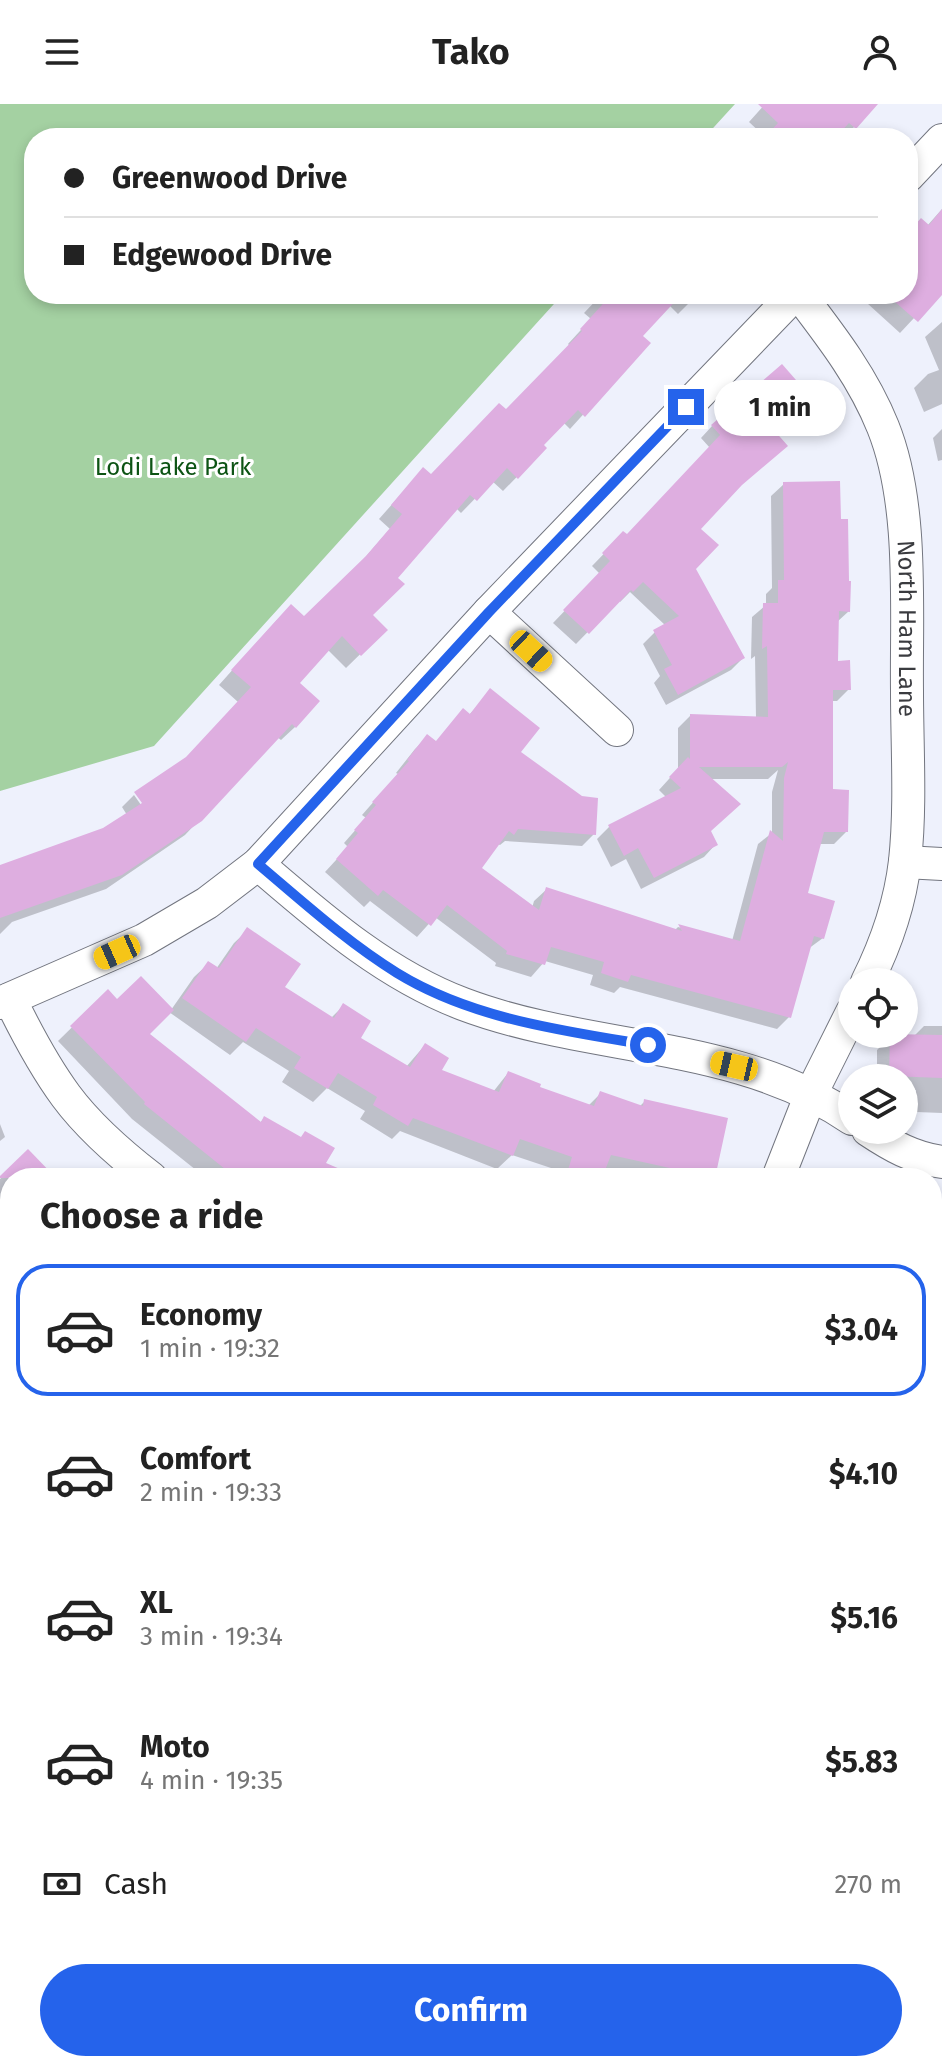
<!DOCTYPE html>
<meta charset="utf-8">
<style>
:root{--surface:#fff;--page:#f2f2f2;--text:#222;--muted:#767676;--line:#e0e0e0;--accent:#2563eb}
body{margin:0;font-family:"Fira Sans",sans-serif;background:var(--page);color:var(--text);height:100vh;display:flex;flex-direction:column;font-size:30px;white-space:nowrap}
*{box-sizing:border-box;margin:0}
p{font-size:26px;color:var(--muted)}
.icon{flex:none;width:44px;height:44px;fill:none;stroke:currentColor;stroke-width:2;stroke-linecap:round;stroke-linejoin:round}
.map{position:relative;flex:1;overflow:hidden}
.details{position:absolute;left:0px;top:1064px;width:942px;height:904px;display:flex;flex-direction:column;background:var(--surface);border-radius:32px 32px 0 0;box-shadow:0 4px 12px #0003}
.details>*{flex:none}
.banner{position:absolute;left:24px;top:24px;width:894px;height:176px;border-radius:32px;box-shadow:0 4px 12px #0003;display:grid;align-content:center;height:176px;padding:0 40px;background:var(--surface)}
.buttons{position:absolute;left:838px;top:864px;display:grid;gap:16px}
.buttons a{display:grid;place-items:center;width:80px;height:80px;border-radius:50%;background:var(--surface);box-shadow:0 4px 12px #0003;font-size:40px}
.end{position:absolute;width:36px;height:36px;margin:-18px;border:10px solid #2563eb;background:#fff;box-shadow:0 0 0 4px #fff}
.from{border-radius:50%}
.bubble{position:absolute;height:56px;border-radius:28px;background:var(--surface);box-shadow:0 4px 12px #0003;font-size:26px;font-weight:700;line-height:56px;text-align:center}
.car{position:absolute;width:24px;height:48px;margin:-24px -12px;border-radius:10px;box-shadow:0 0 6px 2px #0007;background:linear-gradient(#f5c518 24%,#345 0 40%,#f5c518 0 76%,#345 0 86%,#f5c518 0)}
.banner b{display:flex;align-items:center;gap:28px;height:76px;font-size:30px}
.banner b+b{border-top:2px solid var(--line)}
.banner i{width:20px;height:20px;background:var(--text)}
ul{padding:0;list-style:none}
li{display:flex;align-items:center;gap:24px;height:132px;margin:0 16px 12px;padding:0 24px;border:4px solid transparent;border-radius:32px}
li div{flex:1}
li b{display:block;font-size:30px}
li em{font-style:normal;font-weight:700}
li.selected{border-color:var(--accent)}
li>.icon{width:72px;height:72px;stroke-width:1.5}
h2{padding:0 40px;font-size:36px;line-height:96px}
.pay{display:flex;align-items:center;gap:20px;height:88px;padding:0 40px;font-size:30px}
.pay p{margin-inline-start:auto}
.action{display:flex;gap:16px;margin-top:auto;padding:16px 40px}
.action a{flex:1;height:92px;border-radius:48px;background:var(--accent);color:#fff;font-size:32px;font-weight:700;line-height:92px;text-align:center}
header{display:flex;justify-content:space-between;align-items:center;height:104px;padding:0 40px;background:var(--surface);font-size:36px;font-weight:700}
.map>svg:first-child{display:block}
</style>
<header><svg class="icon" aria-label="menu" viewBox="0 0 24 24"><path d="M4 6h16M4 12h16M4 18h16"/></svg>Tako<svg class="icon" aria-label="person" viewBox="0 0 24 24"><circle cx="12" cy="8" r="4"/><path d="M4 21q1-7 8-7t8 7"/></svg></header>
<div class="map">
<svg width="942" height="1968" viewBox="0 0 942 1968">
<rect width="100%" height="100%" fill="#eef1fc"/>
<path fill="#a4d1a2" d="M0 0H735L704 34H34V190H563L154 642 0 687Z"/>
<g fill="#0003">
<path d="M765 0H875L844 34 834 31 831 34H766L749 18Z"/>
<path d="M942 105V184L900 229 857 190H908V131L927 122Z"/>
<path d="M602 190H698L678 210 669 201 640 233 648 239 570 325 563 318 541 341 545 344 503 387 492 377 461 409 456 404 396 474 371 511 385 526 346 564 327 545 297 579 295 623 281 636 277 633 185 731 106 785 12 818 0 830V762L104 726 127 711 122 703 134 691 146 708 185 656 238 598 219 581 277 516 304 514 355 465 390 425 379 415 410 380 431 372 506 308 570 242 568 240 591 215 584 209Z"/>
<path d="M942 218V300L924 308 914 284 928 270 939 266 925 233Z"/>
<path d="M779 304 771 326 732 388 698 425 694 465 743 554 731 566 666 601 654 579 660 572 643 540 655 528 666 522 630 488 620 498 619 496 576 540 553 519 600 470 592 462 623 430 626 433 710 344 701 334 712 322Z"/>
<path d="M942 325V356L938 357 933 334Z"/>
<path d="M784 380 839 417 849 507 837 518 836 559 849 585 837 597H831V687L846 728 834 740H819L806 791 823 834 808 845 789 913 777 925 620 883 614 889 590 881 593 871 545 857 531 873 495 862 496 859 435 813 417 833 370 797 364 803 325 768 348 743 344 739 366 714 362 711 398 670 396 669 415 645 427 633 435 639 469 611 491 587 518 648 594 730 582 742 505 737 500 741 498 740 480 765 532 804 534 797 547 785 674 827 678 823 732 837 758 740 772 729V688L778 666 768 675H709V727L716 740 704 753 641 785 626 755 611 763 597 735 609 723 666 693 659 686 678 665V624L690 612 756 615 755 552 751 555 752 513 766 501V490L772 484 771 392Z"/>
<path d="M248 826 282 883 331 914 343 902 358 934 406 963 425 941 439 967 493 988 508 969 537 984 588 1002 600 990 639 1003 645 997 713 1073 643 1074 603 1065 600 1074H557L560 1067 512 1051 497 1065 400 1027 392 1035 360 1015 365 1007 327 984 313 998 282 978 289 967 243 938 230 951 169 908 147 930 259 1020 264 1014 323 1060 358 1074H206L132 1015 58 937 108 888 117 898 171 906 194 873 208 860 216 865 234 839Z"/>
<path d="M924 922H942V1009L916 1008V986H904V974H877V946L891 932 913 933Z"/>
<path d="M0 1020 5 1033 0 1037Z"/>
<path d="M28 1048 53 1074H10V1152L4 1158 0 1154V1075Z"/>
<path d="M942 1116V1206H932L933 1125Z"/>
<path d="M0 1189 10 1193V1251L0 1272Z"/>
<path d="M10 1397V1457L0 1454V1416L4 1403Z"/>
<path d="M0 1519H10V1599H4V1572H0Z"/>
<path d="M932 1525H942V1756L932 1766Z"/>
<path d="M0 1703V1734H10L9 1899 0 1908Z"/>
</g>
<g fill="#deaee0">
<path d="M758 0H878L856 25 849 19 835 34H764L778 19Z"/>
<path d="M942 105V191L918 218 886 190H908V129L921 114 929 121Z"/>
<path d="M612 190H682L643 232 651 239 585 313 578 306 544 341 547 344 518 375 507 364 477 397 470 391 398 474 405 480 373 511 388 526 361 552 342 532 300 579 320 597 296 624 292 620 202 717 122 771 0 814V761L103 724 142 699 134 688 186 653 251 583 231 566 291 500 304 512 366 452 402 410 391 401 423 363 431 370 499 299 506 305 582 227 580 225Z"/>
<path d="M782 260 803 284 781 304 788 312 773 325 788 342 742 381 701 425 719 441 696 465 745 554 678 591 664 565 672 561 653 526 679 512 643 478 633 488 631 486 589 530 563 506 610 457 602 449 623 427 627 430 720 331 711 321Z"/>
<path d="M840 377 841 415H848L849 477H851L850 508 839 507 838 557 850 556 851 586H833V685L849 686 848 728H824L808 789 835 797 824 835 814 832 791 914 631 871 628 878 601 869 604 858 551 843 545 861 506 850 507 847 447 801 431 822 383 786 378 792 336 755 358 729 354 726 376 701 372 698 409 657 407 656 427 630 436 637 463 604 470 610 490 584 540 624 521 648 582 692 598 694 596 731 518 725 514 731 509 727 482 764 539 806 546 783 682 827 678 820 740 837 770 726 783 737 784 674 788 658 782 663H699L741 700 711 727 718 741 654 774 638 744 624 752 608 721 681 684 669 673 688 653 690 655V610L768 613 767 542 762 545 763 499H778V476H784L783 378Z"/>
<path d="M247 823 301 860 285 883 334 914 343 899 371 917 361 934 410 963 425 939 449 954 442 966 499 988 508 967 541 980 540 983 594 1002 600 987 643 1002 644 995 728 1014 715 1074 611 1051 602 1074H592L568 1066 572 1053 520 1035 513 1052 413 1014 408 1022 373 1001 377 993 338 969 328 985 294 964 301 953 256 924 246 938 182 894 208 857 219 864Z"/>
<path d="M141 872 174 906 150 930 261 1018 264 1012 301 1033 305 1027 335 1044 326 1059 361 1074H282L267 1066 262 1074H242L225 1065 144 1000 145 998 70 922 108 885 117 895Z"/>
<path d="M890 930 942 931V974L889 972Z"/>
<path d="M28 1045 56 1074H0V1072Z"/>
</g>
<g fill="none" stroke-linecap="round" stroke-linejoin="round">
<defs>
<g id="minor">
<path d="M908 72 942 36"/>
<path id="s1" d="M799 190C831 232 863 273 883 323 914 400 906 505 907 587 907 643 911 701 905 757 900 800 886 840 867 878"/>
<path d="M489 508 617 626"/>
<path d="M905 758 942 760"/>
<path d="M258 760C321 814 384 870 463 900 590 948 737 936 852 1015"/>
<path d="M10 895C26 928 44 962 66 992 89 1023 120 1050 151 1074"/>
<path d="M0 899 144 836 207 799 258 760 489 508 795 190"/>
<path d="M868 1026C892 1042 913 1054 942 1058"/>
<path d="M778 1074 811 990 852 908"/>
<path d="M0 1652H10"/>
<path d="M828 1968 829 1958"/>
</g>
</defs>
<use href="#minor" stroke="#72757f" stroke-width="34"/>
<use href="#minor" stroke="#fff" stroke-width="32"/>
</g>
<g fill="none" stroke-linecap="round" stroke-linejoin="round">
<path stroke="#2563eb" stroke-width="10" d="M648 941C564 927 472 915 397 869 347 838 303 798 258 760L489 508 686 303"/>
</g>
<g text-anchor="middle" stroke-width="6" stroke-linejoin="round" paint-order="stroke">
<g font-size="24" fill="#0d5414" stroke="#fff">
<text x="173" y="371">Lodi Lake Park</text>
</g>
<g font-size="24" fill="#3a3b3f" stroke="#fff">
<text dy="8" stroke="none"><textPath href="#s1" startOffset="362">North Ham Lane</textPath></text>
</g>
</g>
</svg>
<div class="buttons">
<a><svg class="icon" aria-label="locate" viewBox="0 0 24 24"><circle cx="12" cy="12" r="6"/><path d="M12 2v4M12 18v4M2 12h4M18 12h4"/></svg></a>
<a><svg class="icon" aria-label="layers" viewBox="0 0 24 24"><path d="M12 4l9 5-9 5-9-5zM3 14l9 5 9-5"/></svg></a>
</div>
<i class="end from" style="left:648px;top:941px"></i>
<i class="end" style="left:686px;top:303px"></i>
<div class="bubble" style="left:714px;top:276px;width:132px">1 min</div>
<i class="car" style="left:531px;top:547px;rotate:133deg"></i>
<i class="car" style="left:117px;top:848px;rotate:246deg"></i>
<i class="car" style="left:734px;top:962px;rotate:283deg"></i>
<div class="banner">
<b><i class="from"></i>Greenwood Drive</b>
<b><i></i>Edgewood Drive</b>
</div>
<section class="details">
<h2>Choose a ride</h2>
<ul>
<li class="selected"><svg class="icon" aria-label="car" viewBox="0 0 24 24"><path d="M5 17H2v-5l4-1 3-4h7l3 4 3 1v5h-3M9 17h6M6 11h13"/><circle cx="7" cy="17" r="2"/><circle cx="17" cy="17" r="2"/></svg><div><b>Economy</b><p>1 min · 19:32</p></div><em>$3.04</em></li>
<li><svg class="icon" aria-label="car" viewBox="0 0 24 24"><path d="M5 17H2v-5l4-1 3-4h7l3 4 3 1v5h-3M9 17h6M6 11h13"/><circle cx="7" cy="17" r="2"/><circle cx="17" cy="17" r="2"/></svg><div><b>Comfort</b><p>2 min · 19:33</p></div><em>$4.10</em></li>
<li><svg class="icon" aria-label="car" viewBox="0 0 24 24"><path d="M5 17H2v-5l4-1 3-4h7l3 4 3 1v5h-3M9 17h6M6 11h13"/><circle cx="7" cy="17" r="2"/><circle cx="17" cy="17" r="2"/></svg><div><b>XL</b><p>3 min · 19:34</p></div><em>$5.16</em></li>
<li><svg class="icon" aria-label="car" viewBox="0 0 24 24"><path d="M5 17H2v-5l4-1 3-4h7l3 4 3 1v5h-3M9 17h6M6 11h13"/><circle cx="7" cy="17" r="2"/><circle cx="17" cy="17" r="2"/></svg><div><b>Moto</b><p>4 min · 19:35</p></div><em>$5.83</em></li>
</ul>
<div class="pay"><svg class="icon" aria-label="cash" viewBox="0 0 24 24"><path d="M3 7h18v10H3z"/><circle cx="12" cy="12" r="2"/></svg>Cash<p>270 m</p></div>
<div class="action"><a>Confirm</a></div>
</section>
</div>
